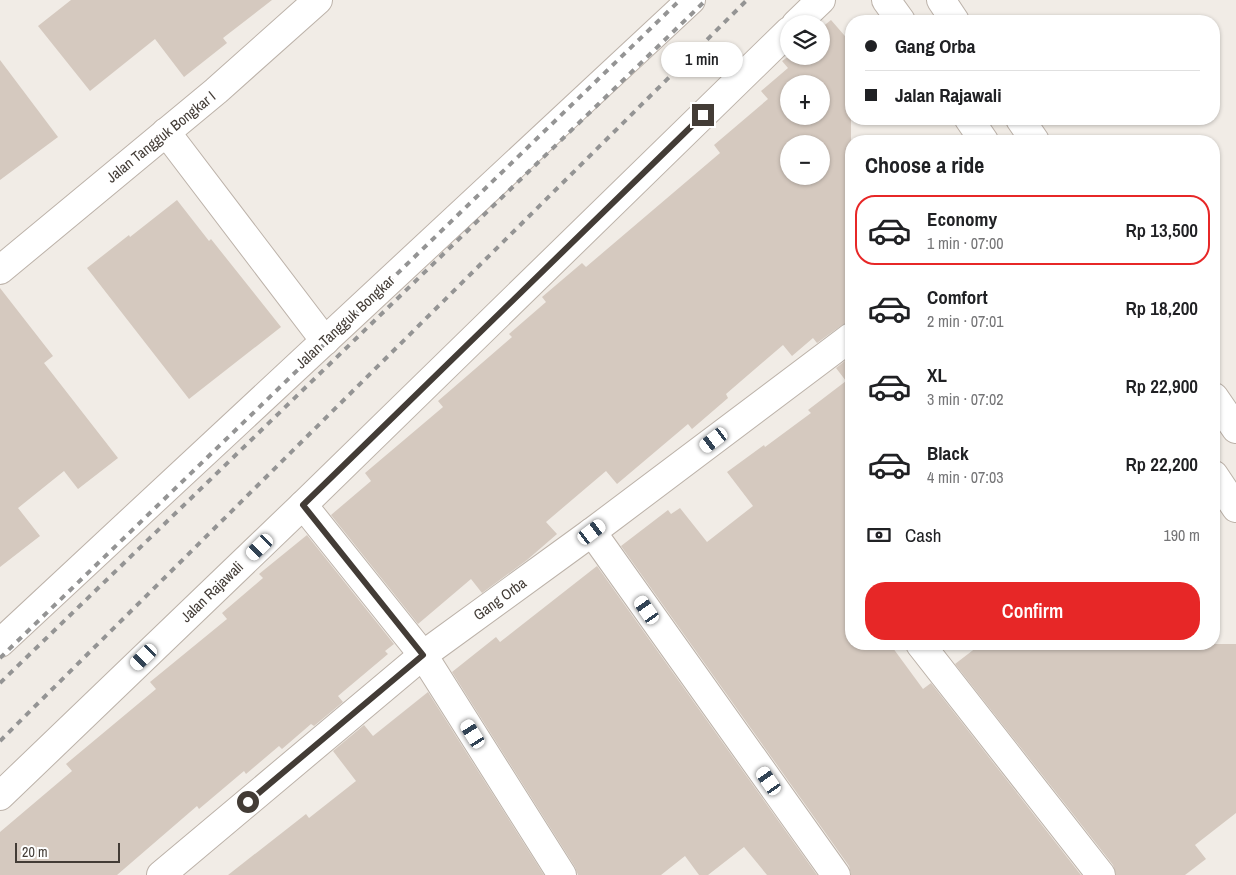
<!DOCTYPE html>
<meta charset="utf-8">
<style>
:root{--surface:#fff;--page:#f6f6f6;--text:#202124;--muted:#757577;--line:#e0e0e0;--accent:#e72727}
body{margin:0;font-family:"Archivo Narrow",sans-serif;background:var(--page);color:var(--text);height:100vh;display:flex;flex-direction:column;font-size:19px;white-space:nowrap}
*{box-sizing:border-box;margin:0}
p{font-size:16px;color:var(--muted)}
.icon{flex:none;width:28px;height:28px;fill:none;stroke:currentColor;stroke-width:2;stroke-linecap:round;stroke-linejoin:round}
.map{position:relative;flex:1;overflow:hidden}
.drawer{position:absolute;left:845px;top:135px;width:375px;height:515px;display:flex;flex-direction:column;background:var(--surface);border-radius:20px;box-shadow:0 1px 4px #0004}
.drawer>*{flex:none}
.hud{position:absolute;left:845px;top:15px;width:375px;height:110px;border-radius:20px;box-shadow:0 1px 4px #0004;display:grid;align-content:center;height:110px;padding:0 20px;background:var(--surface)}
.tools{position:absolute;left:780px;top:15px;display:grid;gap:10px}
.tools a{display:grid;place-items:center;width:50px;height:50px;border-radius:50%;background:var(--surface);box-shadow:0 1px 4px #0004;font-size:25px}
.scale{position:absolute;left:15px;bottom:12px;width:105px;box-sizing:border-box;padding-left:5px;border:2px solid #433c36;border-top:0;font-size:14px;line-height:18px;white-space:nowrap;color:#433c36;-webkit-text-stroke:4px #fff;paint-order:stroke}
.end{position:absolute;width:22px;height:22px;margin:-11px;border:6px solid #433c36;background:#fff;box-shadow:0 0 0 2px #fff}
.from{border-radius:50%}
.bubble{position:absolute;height:35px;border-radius:18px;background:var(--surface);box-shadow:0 1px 4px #0004;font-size:16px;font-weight:600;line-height:35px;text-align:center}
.car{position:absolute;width:15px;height:30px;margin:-15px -8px;border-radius:6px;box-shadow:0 0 4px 1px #0007;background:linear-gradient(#fff 24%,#345 0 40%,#fff 0 76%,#345 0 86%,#fff 0)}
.hud b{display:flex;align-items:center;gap:18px;height:48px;font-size:19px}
.hud b+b{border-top:1px solid var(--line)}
.hud i{width:12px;height:12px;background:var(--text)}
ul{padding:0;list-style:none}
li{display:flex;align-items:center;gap:15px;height:70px;margin:0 10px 8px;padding:0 10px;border:2px solid transparent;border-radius:20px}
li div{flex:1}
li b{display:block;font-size:19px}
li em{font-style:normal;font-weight:600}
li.active{border-color:var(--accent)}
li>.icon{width:45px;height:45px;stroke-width:1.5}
h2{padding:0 20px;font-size:22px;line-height:60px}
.pay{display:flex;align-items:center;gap:12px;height:55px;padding:0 20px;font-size:19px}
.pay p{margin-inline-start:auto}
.cta{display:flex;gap:10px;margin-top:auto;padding:10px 20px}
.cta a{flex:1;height:58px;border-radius:20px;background:var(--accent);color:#fff;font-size:20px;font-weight:600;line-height:58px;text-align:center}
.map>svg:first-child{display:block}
</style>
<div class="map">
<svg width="1236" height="875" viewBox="0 0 1236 875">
<rect width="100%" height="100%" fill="#f1ece6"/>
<g fill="#d5c9bf" fill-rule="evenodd">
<path d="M71 0H272L223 38 227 43 184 77 155 39 90 91 38 26Z"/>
<path d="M831 20 851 43V322L842 325 817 343 813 338 792 356 783 345 726 394 728 398 692 429 688 424 617 484 606 471 546 522 557 534 527 560 482 593 471 579 418 624 331 515 371 481 365 473 443 407 438 401 512 337 509 334 546 302 542 297 582 263 586 267 720 153 714 145 768 99 761 91 788 68 782 61 789 56H821V28ZM789 84H821V116H789ZM789 144H821V176H789Z"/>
<path d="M0 60 58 137 0 180Z"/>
<path d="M177 200 209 241 211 239 281 327 189 399 87 268 129 235 130 237Z"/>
<path d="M0 288 53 356 44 363 118 458 78 489 64 471 18 508 40 536 0 567Z"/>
<path d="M851 356V644H890L923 689 931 683 1081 875H851L849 866 621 546 668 510 671 514 680 508 707 542 753 506 727 472 764 445 765 447 811 413 808 410 846 381 836 368Z"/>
<path d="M307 535 394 644 385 651 388 654 338 696 343 702 314 726 311 724 282 749 279 746 246 774 244 771 199 809 197 806 117 875H0V832L72 771 66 764 156 689 150 682 227 619 222 613 263 578 259 574Z"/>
<path d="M597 566 817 875H767L744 847 708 875H699L685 856 661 875H578L575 867 452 672 496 637 500 642Z"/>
<path d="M981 644H1236V813L1195 845 1206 859 1185 875H1116L1113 865 955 664Z"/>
<path d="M428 692 544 875H228L306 814 309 818 356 781 333 751 364 725 373 736Z"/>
</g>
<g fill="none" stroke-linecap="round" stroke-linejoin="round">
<defs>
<g id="minor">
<path d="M796 24 821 0"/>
<path d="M166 132 325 341"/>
<path d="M0 270 216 91 318 0"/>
<path d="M303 505 423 655 562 875"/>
<path d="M592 532 836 875"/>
<path d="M0 643 691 0"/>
<path d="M920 644 1101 875"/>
<path d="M0 796 303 505 789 31"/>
<path d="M161 875 423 655 592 532 851 337"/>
</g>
<g id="tertiary">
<path d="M886 0 901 21"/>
<path d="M941 0 955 21"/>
<path d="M969 119 984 141"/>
<path d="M1020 119 1035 141"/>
<path d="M1214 397 1236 429"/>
<path d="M1214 475 1236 508"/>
</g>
</defs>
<use href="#minor" stroke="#bcb2a9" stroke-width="30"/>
<use href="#tertiary" stroke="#bcb2a9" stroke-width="30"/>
<use href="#minor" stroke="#fff" stroke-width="28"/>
<use href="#tertiary" stroke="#fff" stroke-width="28"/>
<g stroke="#949494" stroke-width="4" stroke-dasharray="6 6" stroke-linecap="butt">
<path d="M0 658 680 0"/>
<path d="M0 683 706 0"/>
<path d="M0 741 747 0"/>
</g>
</g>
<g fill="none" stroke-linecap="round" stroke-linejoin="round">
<path stroke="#433c36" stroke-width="6" d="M248 802 423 655 303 505 703 115"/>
</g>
<g text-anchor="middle" stroke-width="4" stroke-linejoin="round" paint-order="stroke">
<g font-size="15" fill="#433c36" stroke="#fff">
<text transform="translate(161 137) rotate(-39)" y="5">Jalan Tangguk Bongkar I</text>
<text transform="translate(345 322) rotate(-43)" y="5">Jalan Tangguk Bongkar</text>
<text transform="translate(212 592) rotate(-44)" y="5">Jalan Rajawali</text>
<text transform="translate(500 599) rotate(-36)" y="5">Gang Orba</text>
</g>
</g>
</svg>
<div class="tools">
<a><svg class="icon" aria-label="layers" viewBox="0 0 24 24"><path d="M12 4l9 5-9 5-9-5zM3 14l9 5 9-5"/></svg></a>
<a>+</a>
<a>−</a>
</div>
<div class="scale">20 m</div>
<i class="end from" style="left:248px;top:802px"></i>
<i class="end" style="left:703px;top:115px"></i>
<div class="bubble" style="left:661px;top:42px;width:82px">1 min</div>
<i class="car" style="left:714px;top:440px;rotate:233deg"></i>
<i class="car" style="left:592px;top:532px;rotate:53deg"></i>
<i class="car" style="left:260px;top:547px;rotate:226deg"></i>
<i class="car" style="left:647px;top:610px;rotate:325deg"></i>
<i class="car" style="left:144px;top:657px;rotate:226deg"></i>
<i class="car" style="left:473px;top:734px;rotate:328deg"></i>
<i class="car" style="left:769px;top:781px;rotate:325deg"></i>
<div class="hud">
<b><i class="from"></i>Gang Orba</b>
<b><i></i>Jalan Rajawali</b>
</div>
<section class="drawer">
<h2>Choose a ride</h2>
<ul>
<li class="active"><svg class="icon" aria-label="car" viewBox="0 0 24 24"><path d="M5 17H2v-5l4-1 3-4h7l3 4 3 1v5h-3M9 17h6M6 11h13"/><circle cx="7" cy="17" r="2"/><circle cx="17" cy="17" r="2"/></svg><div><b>Economy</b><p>1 min · 07:00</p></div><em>Rp 13,500</em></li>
<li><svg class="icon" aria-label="car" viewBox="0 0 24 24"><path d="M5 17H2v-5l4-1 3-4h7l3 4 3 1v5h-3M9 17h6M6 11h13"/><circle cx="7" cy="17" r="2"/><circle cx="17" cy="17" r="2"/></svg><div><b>Comfort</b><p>2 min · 07:01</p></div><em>Rp 18,200</em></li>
<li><svg class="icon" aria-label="car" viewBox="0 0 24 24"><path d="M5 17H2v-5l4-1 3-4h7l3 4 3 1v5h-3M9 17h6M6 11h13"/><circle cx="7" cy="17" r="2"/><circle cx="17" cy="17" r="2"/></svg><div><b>XL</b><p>3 min · 07:02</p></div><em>Rp 22,900</em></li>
<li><svg class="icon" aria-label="car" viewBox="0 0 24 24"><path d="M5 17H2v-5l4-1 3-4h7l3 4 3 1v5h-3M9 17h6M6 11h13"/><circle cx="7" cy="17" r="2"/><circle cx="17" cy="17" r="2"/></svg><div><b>Black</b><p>4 min · 07:03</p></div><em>Rp 22,200</em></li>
</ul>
<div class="pay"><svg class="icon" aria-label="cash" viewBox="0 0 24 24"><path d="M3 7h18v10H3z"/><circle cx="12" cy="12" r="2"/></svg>Cash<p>190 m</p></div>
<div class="cta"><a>Confirm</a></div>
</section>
</div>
